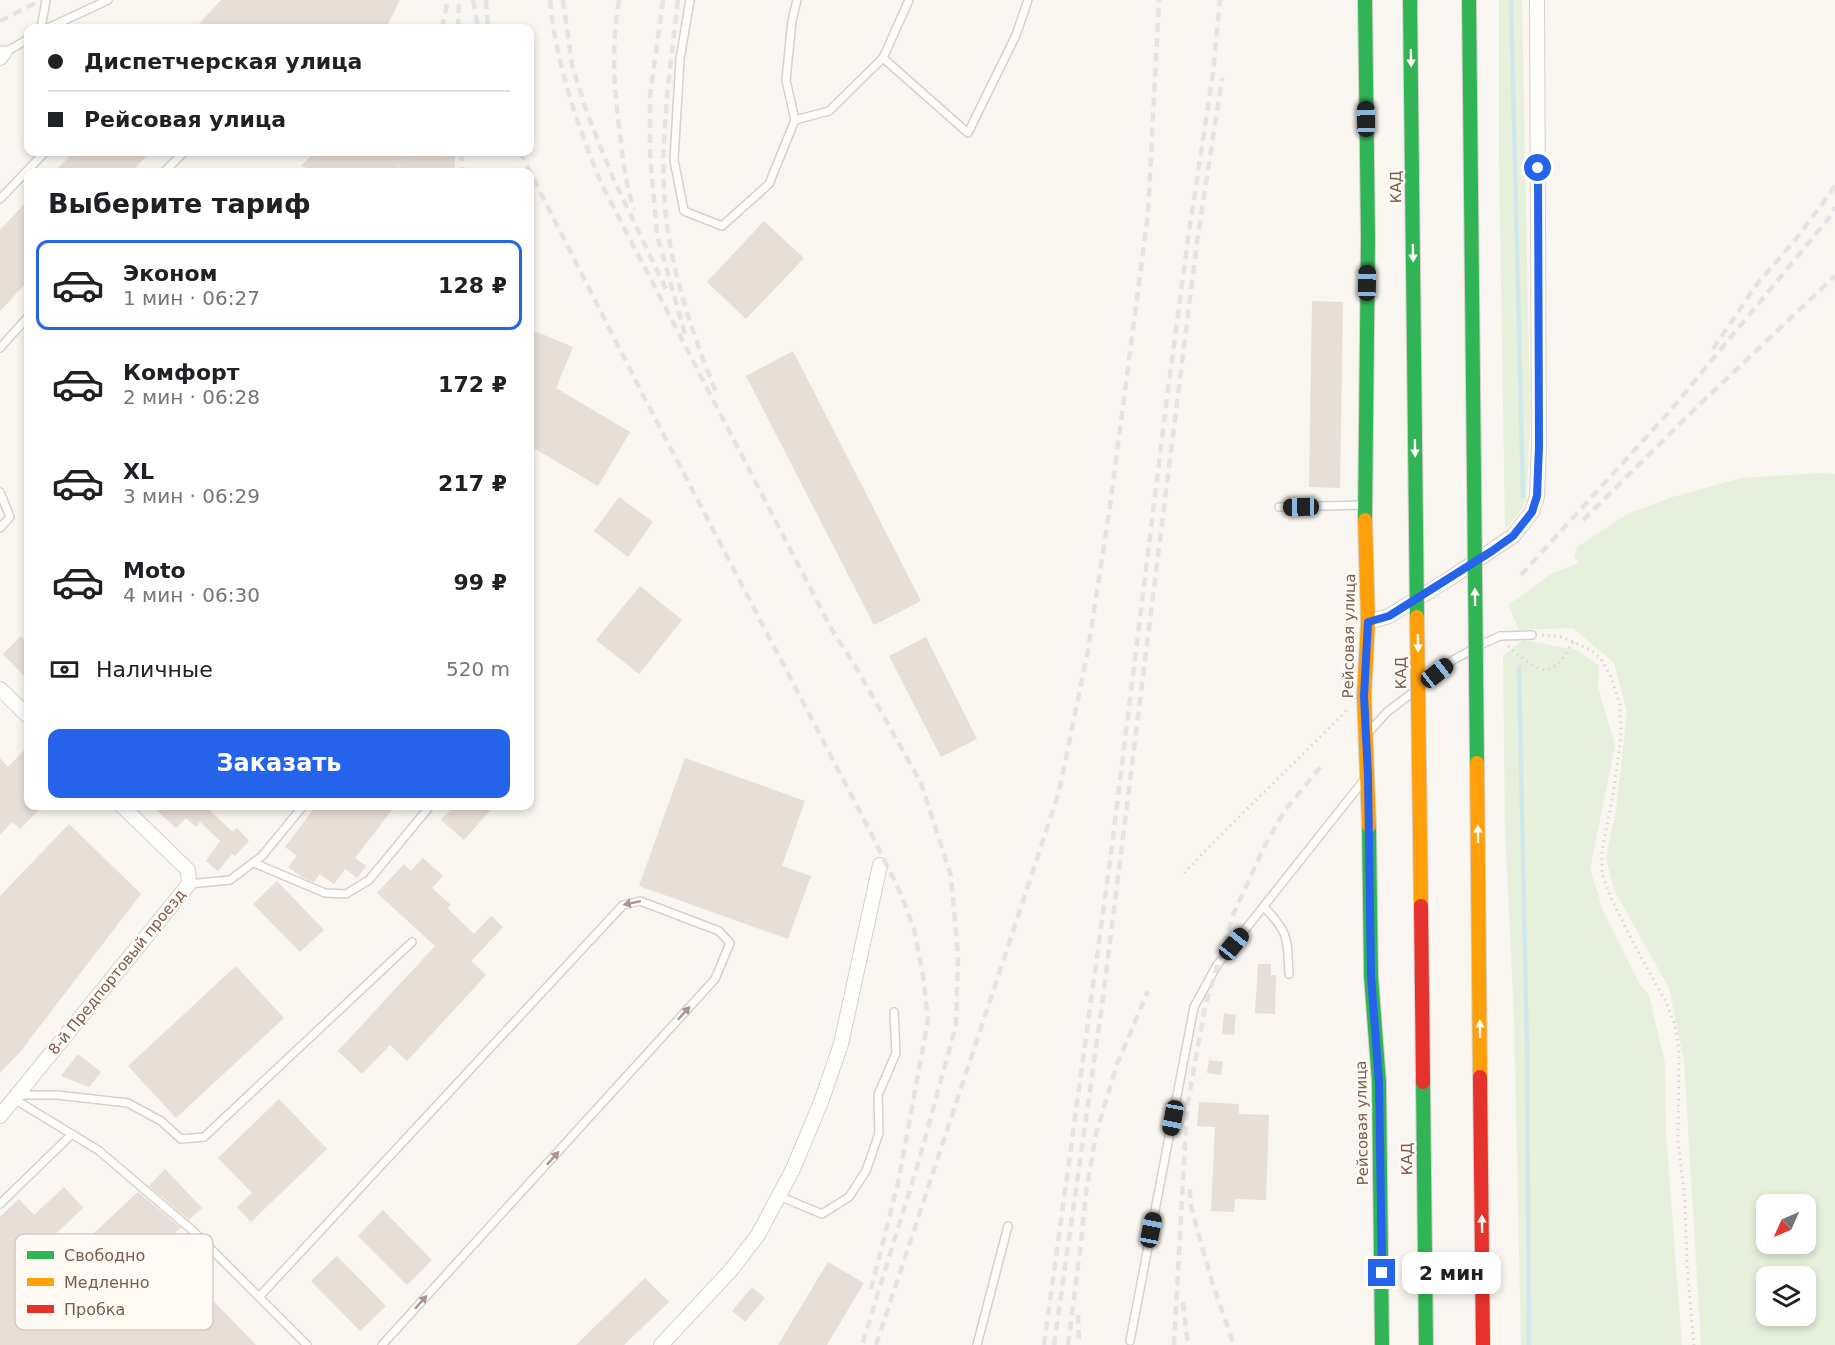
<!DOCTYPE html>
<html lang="ru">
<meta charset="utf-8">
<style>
:root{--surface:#fff;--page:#f6f6f6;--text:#202124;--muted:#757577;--line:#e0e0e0;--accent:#2563eb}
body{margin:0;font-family:"DejaVu Sans",sans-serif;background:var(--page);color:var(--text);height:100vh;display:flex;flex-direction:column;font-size:22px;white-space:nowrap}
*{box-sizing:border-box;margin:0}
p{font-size:20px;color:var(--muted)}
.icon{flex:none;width:33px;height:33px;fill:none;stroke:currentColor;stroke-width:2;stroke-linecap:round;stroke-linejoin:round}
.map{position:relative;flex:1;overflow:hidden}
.drawer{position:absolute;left:24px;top:168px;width:510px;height:642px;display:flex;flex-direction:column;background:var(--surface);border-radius:12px;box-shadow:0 3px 9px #0003}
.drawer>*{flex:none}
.hud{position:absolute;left:24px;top:24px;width:510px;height:132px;border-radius:12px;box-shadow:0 3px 9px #0003;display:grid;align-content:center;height:132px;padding:0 24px;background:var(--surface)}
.needle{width:39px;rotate:225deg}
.fabs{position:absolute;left:1756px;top:1194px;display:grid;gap:12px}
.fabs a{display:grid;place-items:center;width:60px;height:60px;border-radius:12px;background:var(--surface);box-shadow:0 3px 9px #0003;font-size:30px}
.end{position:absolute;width:27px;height:27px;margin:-14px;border:8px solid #2563eb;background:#fff;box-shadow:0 0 0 3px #fff}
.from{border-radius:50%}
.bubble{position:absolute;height:42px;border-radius:12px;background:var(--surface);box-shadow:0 3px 9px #0003;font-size:20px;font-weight:800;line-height:42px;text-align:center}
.car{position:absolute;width:18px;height:36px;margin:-18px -9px;border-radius:8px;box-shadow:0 0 4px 2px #0007;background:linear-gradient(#222 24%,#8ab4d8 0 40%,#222 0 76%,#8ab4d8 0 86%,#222 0)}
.hud b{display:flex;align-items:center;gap:21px;height:57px;font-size:22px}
.hud b+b{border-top:2px solid var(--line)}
.hud i{width:15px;height:15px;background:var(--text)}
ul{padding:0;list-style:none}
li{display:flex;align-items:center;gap:18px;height:90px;margin:0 12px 9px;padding:0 12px;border:3px solid transparent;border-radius:12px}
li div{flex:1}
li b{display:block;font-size:22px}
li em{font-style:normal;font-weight:800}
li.selected{border-color:var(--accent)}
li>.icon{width:54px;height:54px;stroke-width:1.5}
h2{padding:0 24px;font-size:27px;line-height:72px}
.pay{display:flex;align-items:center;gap:15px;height:66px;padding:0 24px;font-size:22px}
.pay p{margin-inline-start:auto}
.primary-button{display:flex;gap:12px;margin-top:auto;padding:12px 24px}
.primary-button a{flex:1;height:69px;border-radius:12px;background:var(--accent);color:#fff;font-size:24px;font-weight:800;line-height:69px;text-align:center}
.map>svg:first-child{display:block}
</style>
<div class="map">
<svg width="1835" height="1345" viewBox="0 0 1835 1345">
<rect width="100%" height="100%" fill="#f9f5f0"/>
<g fill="#e7f0db" fill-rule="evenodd">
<path d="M1499 0H1522L1530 415 1527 496C1523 510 1515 519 1505 529L1499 158Z"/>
<path d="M1821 473 1835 474V1345H1701L1684 1061 1669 988 1614 890 1606 858 1616 809 1627 712 1614 663 1573 628 1519 630 1508 605 1551 574 1579 563 1574 556 1577 547 1629 513 1673 497 1741 478ZM1806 1204V1244H1767V1204ZM1806 1276V1316H1767V1276Z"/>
<path d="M1523 640 1577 650 1599 666 1598 687 1615 746 1590 869 1603 910 1640 985 1649 995 1665 1063 1666 1133 1682 1345H1521L1514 1017 1505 829 1503 656Z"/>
</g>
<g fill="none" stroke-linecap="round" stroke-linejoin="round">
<g stroke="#d0e8ea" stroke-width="4.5">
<path d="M1511 0 1523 496"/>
<path d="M1519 667 1527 1051 1529 1345"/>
</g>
</g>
<g fill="#e6ded7">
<path d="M221 0H400L386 28H195Z"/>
<path d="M74 152H151L131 172H54Z"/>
<path d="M315 152H455V172H319L301 166Z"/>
<path d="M28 200V281L0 311V230Z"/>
<path d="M764 221 804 258 746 319 707 282Z"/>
<path d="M1312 301 1343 302 1340 488 1309 487Z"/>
<path d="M530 329 573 347 556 388 630 432 598 486 530 446Z"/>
<path d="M793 351 921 601 874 625 746 376Z"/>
<path d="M619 497 653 522 628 557 594 531Z"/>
<path d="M640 586 682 620 639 674 596 640Z"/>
<path d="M21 636 28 644V680L3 654Z"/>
<path d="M926 637 977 739 941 757 889 656Z"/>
<path d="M28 746V806H43L20 829 12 822 0 835V758L8 767Z"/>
<path d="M685 758 805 801 782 866 811 876 788 939 639 886Z"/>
<path d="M152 806H215L210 811 233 832 237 828 249 841 235 856 232 854 218 871 206 861 220 841 200 822 196 827 186 818 176 828Z"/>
<path d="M316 806H395L355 858 366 866 357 878 345 869 334 884 320 874 314 882 302 877 288 867 297 856 285 847Z"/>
<path d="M454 806H494L464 840 441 820Z"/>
<path d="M69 824 141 894 20 1052 0 1073V896Z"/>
<path d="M423 858 443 876 432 888 451 905 447 908 474 934 491 916 503 927 471 961 486 975 407 1061 390 1045 362 1074 338 1051 435 946 377 893 404 864 411 871Z"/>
<path d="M277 881 324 930 300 952 253 904Z"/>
<path d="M1258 964H1271V975H1276L1275 1014 1255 1013Z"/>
<path d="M236 966 284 1018 176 1118 128 1066Z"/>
<path d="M1224 1013 1236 1015 1234 1035 1222 1034Z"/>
<path d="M78 1054 101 1072 89 1087 61 1076Z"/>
<path d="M1209 1060 1223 1062 1221 1075 1207 1073Z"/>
<path d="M279 1099 327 1149 251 1222 237 1207 252 1193 218 1158Z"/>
<path d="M1199 1102 1239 1104V1114L1269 1115 1266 1200 1235 1199 1234 1212 1211 1211 1215 1127 1197 1126Z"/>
<path d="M165 1169 202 1208 189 1220 149 1186Z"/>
<path d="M64 1187 83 1208 25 1263 42 1281 138 1192 181 1228 176 1232 181 1237 165 1251 256 1345H0V1217L19 1199 34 1215Z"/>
<path d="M383 1210 432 1260 407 1285 358 1236Z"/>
<path d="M337 1256 386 1306 360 1331 311 1281Z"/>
<path d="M828 1262 864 1283 827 1345H778Z"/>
<path d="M645 1278 669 1302 624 1345H576Z"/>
<path d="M752 1287 765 1298 745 1322 732 1311Z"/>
</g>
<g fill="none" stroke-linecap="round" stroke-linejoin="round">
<defs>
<g id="lane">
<path d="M690 0 680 59 674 160 684 211 722 226 769 184 795 120 786 80 792 21 797 0"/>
<path d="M41 28 46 0"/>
<path d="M48 28 108 0"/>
<path d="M4 53 28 39"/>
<path d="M883 58 909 0"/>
<path d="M795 120 829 111 883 58 968 133 1016 35 1028 0"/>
<path d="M164 172 184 152"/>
<path d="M0 199 45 152"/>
<path d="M0 348 28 317"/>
<path d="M0 492 10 517 0 528"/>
<path d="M1279 507 1365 505"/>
<path d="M1482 644 1500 636 1532 635"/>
<path d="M1423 684 1453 660 1470 651"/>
<path d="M1369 732 1387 712 1412 693"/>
<path d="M254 863 325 893 346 894 369 880 430 806"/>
<path d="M189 884 230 880 262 856 303 806"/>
<path d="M1264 907C1290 934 1287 939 1289 974"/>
<path d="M17 1095H57L128 1103 161 1121 181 1139 204 1137 412 942"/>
<path d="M14 1099 98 1150 192 1230 307 1345"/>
<path d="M779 1196 822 1214 849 1197 866 1171 879 1133 878 1095 896 1053 894 1012"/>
<path d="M0 1204 72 1134"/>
<path d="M259 1297 623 905 640 901 719 931 730 943 715 979 382 1345"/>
<path d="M1130 1341 1194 1007 1217 965 1364 780"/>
<path d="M977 1345 1008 1226"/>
</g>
<g id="street">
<path d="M0 58 4 53"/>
<path d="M1368 622 1389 616 1449 579 1513 536 1532 512 1537 496 1539 446 1537 0"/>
<path d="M0 689 28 716"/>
<path d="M0 1116 189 884 188 870 122 806"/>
<path d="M661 1345 731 1270 758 1235 793 1169 821 1102 841 1044 880 865"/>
</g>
<g id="fast">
<path d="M1365 0 1368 238 1365 520"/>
<path d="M1369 826 1371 976 1379 1082 1382 1345"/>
</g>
<path id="slow" d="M1365 520 1368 622 1364 696 1369 826"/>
</defs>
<use href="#lane" stroke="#d7d1cb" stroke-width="10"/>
<use href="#street" stroke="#d7d1cb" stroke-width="16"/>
<use href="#fast" stroke="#d9d2cb" stroke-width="16"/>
<use href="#slow" stroke="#d9d2cb" stroke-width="16"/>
<g stroke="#dcd5d0" stroke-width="3" stroke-dasharray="1.5 4.5" stroke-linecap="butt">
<path d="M1542 635 1562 637 1591 650 1601 659 1611 677 1620 705 1621 737 1613 795 1602 851V873L1610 896 1635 946 1666 1002 1675 1025 1679 1051 1678 1141 1685 1201 1687 1265 1694 1345"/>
<path d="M1508 646C1515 653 1523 658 1531 664 1554 680 1562 658 1574 641"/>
<path d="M1184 873C1237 817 1294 764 1348 709"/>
</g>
<use href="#lane" stroke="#fefefd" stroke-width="7"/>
<use href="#street" stroke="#fefefd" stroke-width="14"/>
<use href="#fast" stroke="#30b455" stroke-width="14"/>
<use href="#slow" stroke="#ff9f0a" stroke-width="14"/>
<g stroke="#e6e3e7" stroke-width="4.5" stroke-dasharray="9 6" stroke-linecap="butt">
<path d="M473 0 478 28"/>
<path d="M486 0 488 28"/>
<path d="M550 0C556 64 577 124 601 183L832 630 856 667 921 783 951 876 958 956 956 1025 920 1157 862 1345"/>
<path d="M563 0 572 65 587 113 613 178 666 289"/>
<path d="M619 0C611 49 614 87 620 135 623 160 626 186 634 209"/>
<path d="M663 0 650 96V154L657 235 685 334"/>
<path d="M678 0C671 63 661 127 664 191 667 260 690 328 716 392"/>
<path d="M0 21 41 0"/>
<path d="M442 28 448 0"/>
<path d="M458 28 459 0"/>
<path d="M461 152 462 172"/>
<path d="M520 152 645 399 869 829 901 894 914 929 923 975 928 1020 898 1183 870 1293"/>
<path d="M396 172 403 152"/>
<path d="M1713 349 1757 284 1796 239 1831 192 1835 184"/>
<path d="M1583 520 1700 404 1835 276"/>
<path d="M1521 575 1670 411 1829 218 1835 207"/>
<path d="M1190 1189V1203L1212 1282 1234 1345"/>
<path d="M1183 1302 1188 1345"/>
<path d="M1078 1315 1079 1345"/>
<path d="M876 1345 1059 792 1088 650 1110 506 1148 214 1159 0"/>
<path d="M1044 1345 1111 854 1168 390 1188 239 1213 73 1220 0"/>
<path d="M1054 1345 1103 998 1197 242 1222 78"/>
<path d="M1068 1345 1081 1243 1086 1193 1096 1134 1117 1064 1148 991"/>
<path d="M1174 1345 1187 1108 1205 1006 1233 915 1265 845 1285 810 1322 765"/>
</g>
<defs>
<g id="fast-bridge">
<path d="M1410 0 1417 617"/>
<path d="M1469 0 1477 763"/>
<path d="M1423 1082 1426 1345"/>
</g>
<g id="slow-bridge">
<path d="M1417 617 1421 906"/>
<path d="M1477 763 1480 1077"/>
</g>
<g id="jam-bridge">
<path d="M1421 906 1423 1082"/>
<path d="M1480 1077 1483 1345"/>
</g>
</defs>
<use href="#fast-bridge" stroke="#dad1cc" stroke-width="16" stroke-linecap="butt"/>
<use href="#slow-bridge" stroke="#dad1cc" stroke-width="16" stroke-linecap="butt"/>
<use href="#jam-bridge" stroke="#dad1cc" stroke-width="16" stroke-linecap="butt"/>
<use href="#fast-bridge" stroke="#30b455" stroke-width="14"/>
<use href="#slow-bridge" stroke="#ff9f0a" stroke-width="14"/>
<use href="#jam-bridge" stroke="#e5322d" stroke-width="14"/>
</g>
<defs><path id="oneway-solid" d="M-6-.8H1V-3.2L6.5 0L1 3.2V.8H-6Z" transform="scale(1.5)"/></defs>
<g fill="#fffaf3">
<use href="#oneway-solid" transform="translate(1411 58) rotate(89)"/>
<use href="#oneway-solid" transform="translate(1413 253) rotate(89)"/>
<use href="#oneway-solid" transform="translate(1415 448) rotate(89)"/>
<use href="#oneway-solid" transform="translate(1475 597) rotate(-91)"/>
<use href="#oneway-solid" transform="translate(1418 643) rotate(89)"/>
<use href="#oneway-solid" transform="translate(1478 834) rotate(-91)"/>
<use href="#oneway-solid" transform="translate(1480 1029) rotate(-91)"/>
<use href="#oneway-solid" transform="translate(1482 1224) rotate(-91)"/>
</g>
<g fill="#a8958b">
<use href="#oneway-solid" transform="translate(632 903) rotate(168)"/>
<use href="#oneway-solid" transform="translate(684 1013) rotate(-48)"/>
<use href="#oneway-solid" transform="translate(553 1158) rotate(-48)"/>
<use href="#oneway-solid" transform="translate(421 1302) rotate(-48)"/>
</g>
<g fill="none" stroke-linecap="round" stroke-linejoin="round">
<path stroke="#2563eb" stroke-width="8" d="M1382 1273 1379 1082 1371 976 1368 776 1364 696 1368 622 1389 616 1492 551 1513 536 1532 512 1537 496 1539 446 1538 168"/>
</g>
<g text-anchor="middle" stroke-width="4.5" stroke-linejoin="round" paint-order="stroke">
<g font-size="15" fill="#7a5c4d" stroke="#fffaf3">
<text transform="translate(1396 187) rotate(-91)" y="5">КАД</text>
<text transform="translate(1349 636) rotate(-89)" y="5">Рейсовая улица</text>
<text transform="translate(1401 673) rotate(-91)" y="5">КАД</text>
<text transform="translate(117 972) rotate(-51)" y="5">8-й Предпортовый проезд</text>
<text transform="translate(1362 1123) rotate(-91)" y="5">Рейсовая улица</text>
<text transform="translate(1407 1159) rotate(-91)" y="5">КАД</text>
</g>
</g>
<rect x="15" y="1234" width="198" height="96" rx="9" fill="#fffaf3" stroke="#d7cbc1" stroke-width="1.5"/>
<rect x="27" y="1251" width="27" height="8" fill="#30b455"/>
<rect x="27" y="1278" width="27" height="8" fill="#ff9f0a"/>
<rect x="27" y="1305" width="27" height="8" fill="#e5322d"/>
<g font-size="16" fill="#7a5c4d">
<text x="64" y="1261">Свободно</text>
<text x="64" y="1288">Медленно</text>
<text x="64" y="1315">Пробка</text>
</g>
</svg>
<div class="fabs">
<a><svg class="needle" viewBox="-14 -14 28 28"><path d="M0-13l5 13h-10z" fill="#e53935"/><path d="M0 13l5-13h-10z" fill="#757577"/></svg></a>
<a><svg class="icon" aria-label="layers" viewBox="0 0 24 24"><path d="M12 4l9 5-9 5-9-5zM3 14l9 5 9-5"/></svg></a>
</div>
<i class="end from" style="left:1538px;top:168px"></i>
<i class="end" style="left:1382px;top:1273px"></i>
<div class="bubble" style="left:1402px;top:1252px;width:99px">2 мин</div>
<i class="car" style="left:1366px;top:119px;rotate:359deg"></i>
<i class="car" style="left:1367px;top:283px;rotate:1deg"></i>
<i class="car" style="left:1301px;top:507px;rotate:269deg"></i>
<i class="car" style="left:1437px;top:673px;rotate:52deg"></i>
<i class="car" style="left:1234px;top:944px;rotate:39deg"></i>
<i class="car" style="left:1173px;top:1118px;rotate:191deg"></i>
<i class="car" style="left:1151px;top:1230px;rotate:11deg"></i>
<div class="hud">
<b><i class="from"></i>Диспетчерская улица</b>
<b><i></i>Рейсовая улица</b>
</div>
<section class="drawer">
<h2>Выберите тариф</h2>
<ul>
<li class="selected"><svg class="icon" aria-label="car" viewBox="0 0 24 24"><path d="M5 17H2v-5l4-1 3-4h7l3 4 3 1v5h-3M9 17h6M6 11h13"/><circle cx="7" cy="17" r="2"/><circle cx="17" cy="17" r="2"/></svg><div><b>Эконом</b><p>1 мин · 06:27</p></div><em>128 ₽</em></li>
<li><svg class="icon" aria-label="car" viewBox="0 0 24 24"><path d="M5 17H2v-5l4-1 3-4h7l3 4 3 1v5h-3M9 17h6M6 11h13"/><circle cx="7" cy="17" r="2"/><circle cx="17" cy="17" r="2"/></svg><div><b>Комфорт</b><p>2 мин · 06:28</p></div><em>172 ₽</em></li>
<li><svg class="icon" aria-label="car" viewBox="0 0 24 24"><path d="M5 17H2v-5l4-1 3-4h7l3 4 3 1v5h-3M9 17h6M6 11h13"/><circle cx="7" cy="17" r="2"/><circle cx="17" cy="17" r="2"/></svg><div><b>XL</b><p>3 мин · 06:29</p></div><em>217 ₽</em></li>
<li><svg class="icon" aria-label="car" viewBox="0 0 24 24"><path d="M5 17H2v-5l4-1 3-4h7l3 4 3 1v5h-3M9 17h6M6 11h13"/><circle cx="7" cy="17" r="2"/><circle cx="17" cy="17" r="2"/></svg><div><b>Moto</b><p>4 мин · 06:30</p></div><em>99 ₽</em></li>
</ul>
<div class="pay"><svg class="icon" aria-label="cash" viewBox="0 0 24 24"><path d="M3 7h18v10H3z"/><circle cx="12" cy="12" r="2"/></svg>Наличные<p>520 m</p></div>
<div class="primary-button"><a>Заказать</a></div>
</section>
</div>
